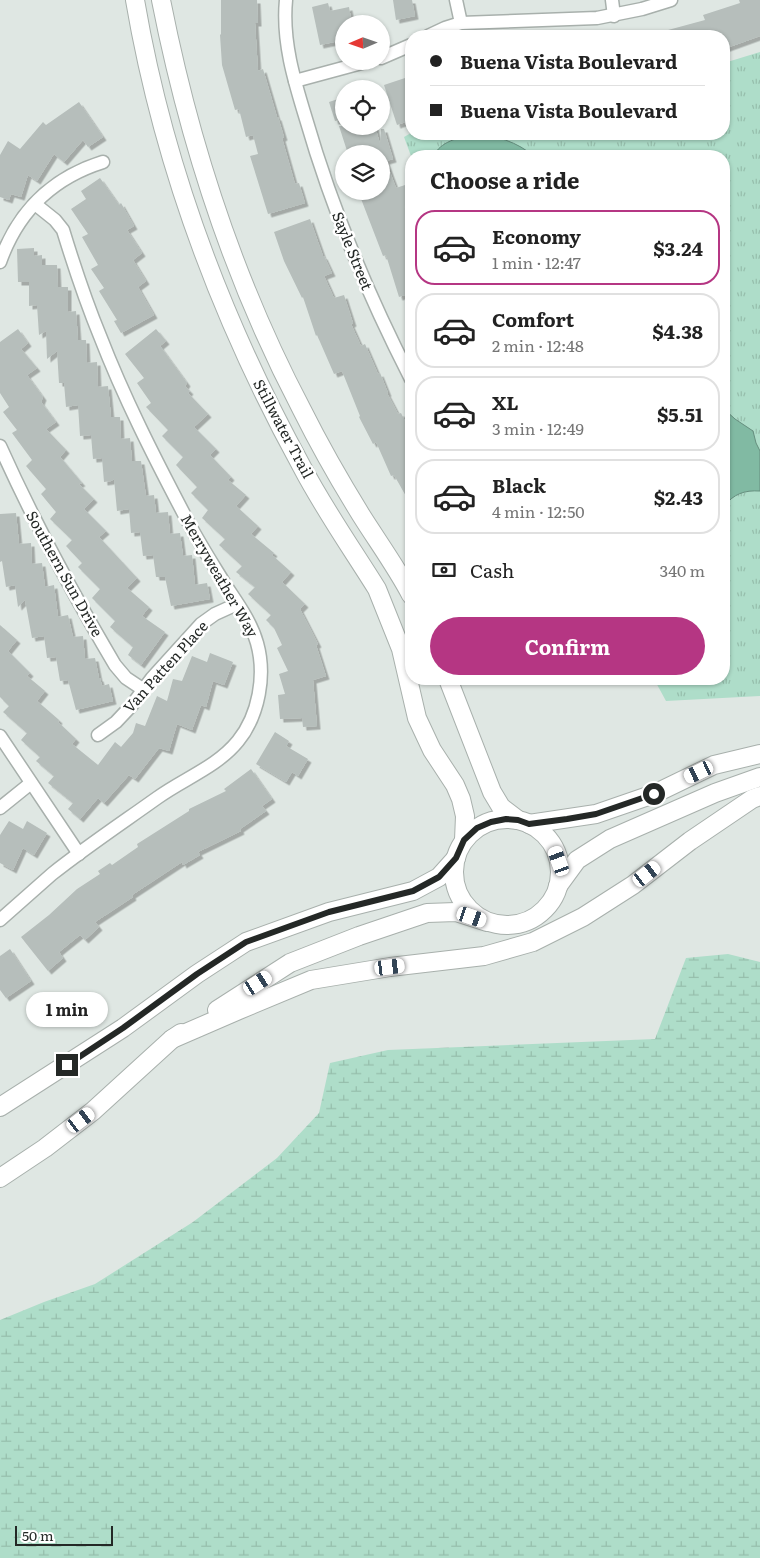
<!DOCTYPE html>
<meta charset="utf-8">
<style>
:root{--surface:#fff;--page:#f2f2f2;--text:#222;--muted:#767676;--line:#e0e0e0;--accent:#b53683}
body{margin:0;font-family:Literata,serif;background:var(--page);color:var(--text);height:100vh;display:flex;flex-direction:column;font-size:19px;white-space:nowrap}
*{box-sizing:border-box;margin:0}
p{font-size:16px;color:var(--muted)}
.icon{flex:none;width:28px;height:28px;fill:none;stroke:currentColor;stroke-width:2;stroke-linecap:round;stroke-linejoin:round}
.map{position:relative;flex:1;overflow:hidden}
.side{position:absolute;left:405px;top:150px;width:325px;height:535px;display:flex;flex-direction:column;background:var(--surface);border-radius:20px;box-shadow:0 1px 4px #0004}
.side>*{flex:none}
.banner{position:absolute;left:405px;top:30px;width:325px;height:110px;border-radius:20px;box-shadow:0 1px 4px #0004;display:grid;align-content:center;height:110px;padding:0 25px;background:var(--surface)}
.needle{width:32px;rotate:268deg}
.tools{position:absolute;left:335px;top:15px;display:grid;gap:10px}
.tools a{display:grid;place-items:center;width:55px;height:55px;border-radius:50%;background:var(--surface);box-shadow:0 1px 4px #0004;font-size:25px}
.scale{position:absolute;left:15px;bottom:12px;width:98px;box-sizing:border-box;padding-left:5px;border:2px solid #242826;border-top:0;font-size:14px;line-height:18px;white-space:nowrap;color:#242826;-webkit-text-stroke:4px #fff;paint-order:stroke}
.end{position:absolute;width:22px;height:22px;margin:-11px;border:6px solid #242826;background:#fff;box-shadow:0 0 0 2px #fff}
.from{border-radius:50%}
.bubble{position:absolute;height:35px;border-radius:18px;background:var(--surface);box-shadow:0 1px 4px #0004;font-size:16px;font-weight:700;line-height:35px;text-align:center}
.car{position:absolute;width:15px;height:30px;margin:-15px -8px;border-radius:6px;box-shadow:0 0 4px 1px #0007;background:linear-gradient(#fff 24%,#345 0 40%,#fff 0 76%,#345 0 86%,#fff 0)}
.banner b{display:flex;align-items:center;gap:18px;height:48px;font-size:19px}
.banner b+b{border-top:1px solid var(--line)}
.banner i{width:12px;height:12px;background:var(--text)}
ul{padding:0;list-style:none}
li{display:flex;align-items:center;gap:15px;height:75px;margin:0 10px 8px;padding:0 15px;border:2px solid var(--line);border-radius:20px}
li div{flex:1}
li b{display:block;font-size:19px}
li em{font-style:normal;font-weight:700}
li.current{border-color:var(--accent)}
li>.icon{width:45px;height:45px;stroke-width:1.5}
h2{padding:0 25px;font-size:22px;line-height:60px}
.pay{display:flex;align-items:center;gap:12px;height:55px;padding:0 25px;font-size:19px}
.pay p{margin-inline-start:auto}
.cta{display:flex;gap:10px;margin-top:auto;padding:10px 25px}
.cta a{flex:1;height:58px;border-radius:30px;background:var(--accent);color:#fff;font-size:20px;font-weight:700;line-height:58px;text-align:center}
.map>svg:first-child{display:block}
</style>
<div class="map">
<svg width="760" height="1558" viewBox="0 0 760 1558">
<defs>
<pattern id="grass-tufts" width="24" height="20" patternUnits="userSpaceOnUse" patternTransform="scale(1.25)"><rect width="24" height="20" fill="#aeddc9"/><path d="M3 7l-1-3M5 7V3M7 7l1-3M15 17l-1-3M17 17v-4M19 17l1-3" fill="none" stroke="#96beac"/></pattern>
<pattern id="wetland-marsh" width="20" height="14" patternUnits="userSpaceOnUse" patternTransform="scale(1.25)"><rect width="20" height="14" fill="#aeddc9"/><path d="M1 5h8M5 5V1M11 12h8M15 12V8" fill="none" stroke="#96beac"/></pattern>
<filter id="shadow"><feDropShadow dx="3.5" dy="3.5" stdDeviation="0" flood-color="#0004"/></filter>
</defs>
<rect width="100%" height="100%" fill="#dfe7e3"/>
<path fill="url(#grass-tufts)" d="M760 52V696L666 701 654 679H724V156H411L404 137 411 133 724 134V63Z"/>
<path fill="url(#wetland-marsh)" d="M728 954 760 962V1558H0V1320L44 1302 95 1284 193 1222 277 1158 319 1113 330 1063 388 1050 655 1039 686 958Z"/>
<g fill="#81baa3" stroke="#658e7e">
<path d="M474 134C493 134 520 143 533 156H434C439 142 460 137 474 134Z"/>
<path d="M724 409 735 419 753 431 756 443 760 451V491C744 490 734 494 724 506Z"/>
</g>
<g fill="#b6bebb" filter="url(#shadow)">
<path d="M221 0H257L258 23H255L258 71 263 69 277 117H278L284 137 282 138 295 184 299 183 305 203 268 214 250 156 258 154 253 135 246 137 239 109 235 110 222 65 220 35 221 34Z"/>
<path d="M393 0H412L415 16 396 20Z"/>
<path d="M739 0H760V36L724 49V36H657V33L705 20 703 15 740 3Z"/>
<path d="M328 3 330 11 349 7 352 24H344V40L320 45 312 7Z"/>
<path d="M411 76V120L397 125 384 85Z"/>
<path d="M344 97V119L335 121 329 102Z"/>
<path d="M79 102 103 137 88 147 83 140 64 162 54 154 37 181 28 175 21 197 11 194 9 200 0 197V155L8 141 20 149 43 122 46 125Z"/>
<path d="M339 126H375L380 144 381 129H384L393 159 386 161 396 188 405 185 411 203 404 206 411 226V293L399 297 386 255 383 256 358 191H381V154H348Z"/>
<path d="M100 178 119 205 121 203 134 226 127 230 142 253 133 260 146 281 138 287 154 315 121 333 114 321 117 320 99 291 104 288 91 269 98 265 82 237 88 234 71 209 86 199 81 191Z"/>
<path d="M310 219 323 256H324L332 273 324 276 334 298 344 295 353 323 351 324 361 346 365 344 378 374 380 373 388 393H387L398 414 401 413 407 425 406 426 411 438V505L394 475 391 476 376 442 373 444 359 417 360 416 342 371 334 374 317 335 316 336 303 297 302 298 284 261 274 232Z"/>
<path d="M34 248V256L42 255V265H57L58 287H68V312L76 311 78 340H86L87 363 97 362 98 387 108 386 111 417H120L121 439 130 438 132 461H141L146 496 154 495 156 513 168 512 170 534 180 533 183 556 192 555 195 585 207 583 210 599 171 606 165 577H156L153 555 143 556 140 532 131 533 129 509 117 511 114 479 111 481 104 482 102 458 93 459 91 435 80 436 78 405 66 407 64 383H59L57 351 47 359 46 331 39 335 37 305 29 306V282H18L17 249Z"/>
<path d="M18 329 28 343 21 349 37 368 27 375 43 397 41 402 56 422 46 429 66 450 60 457 82 483 79 484 94 499 84 509 106 531 99 537 137 578 127 588 149 607 142 616 165 632 141 665 128 655 133 647 110 627 115 621 92 598 100 589 78 567 82 563 66 546 72 540 50 519 56 512 41 494 46 489 26 466 32 460 12 433 17 430 3 412 9 407 0 393V342Z"/>
<path d="M156 329 166 341 160 346 187 383 185 386 190 391 188 393 208 414 194 427 216 449 210 455 231 477 228 480 246 495 236 506 258 526 251 534 274 553 272 555 291 572 282 582 305 604 300 609 318 644 316 645 326 676 313 680 317 726 303 727 302 718 280 719 278 695 285 694 279 674 288 671 277 648 282 645 274 628 266 620 271 615 248 594 255 587 236 572 242 566 219 545 225 539 202 518 208 510 191 493 197 487 176 465 183 457 162 436 168 430 146 407 151 403 137 383 144 378 125 354Z"/>
<path d="M16 513 19 544 31 543 32 564 42 563 45 587 54 585 58 617 68 615 73 637 83 636 85 659 95 658 99 678H100L102 686 109 684 113 701 76 710 68 680 60 681 56 657 47 658 44 636 32 638 25 600 18 607 15 585 6 587 2 561 0 562V514Z"/>
<path d="M0 625 17 640 8 651 30 673 27 676 45 691 37 701 59 720 58 722 76 739 72 744 98 765 115 742 121 747 133 733 136 723 145 726 157 696 167 701 173 679 182 681 192 656 207 662 210 653 233 662 224 685 213 681 206 707 201 705 192 730 177 724 169 751 159 748 135 779 129 775 104 803 98 798 80 819 68 809 73 803 48 783 54 776 36 761 40 757 21 740 27 733 3 712 9 706 0 697Z"/>
<path d="M275 732 289 741 286 746 308 759 298 776 292 772 286 782 256 764Z"/>
<path d="M251 769 272 799 262 806 266 811 240 829 241 831 198 852 200 855 183 865 182 862 132 895 133 897 95 922 99 927 85 940 80 935 59 952 63 958 48 971 21 937 49 915 77 889 100 874 98 871 110 863 112 865 138 847 137 844 189 811V809L226 791 224 789Z"/>
<path d="M9 821 23 829 27 821 47 833 34 855 23 848 13 870 0 863V835Z"/>
<path d="M10 949 31 981 6 998 0 990V956Z"/>
</g>
<g fill="none" stroke-linecap="round" stroke-linejoin="round">
<defs>
<g id="street">
<path d="M286 0C282 41 294 80 306 119 332 209 368 295 411 379"/>
<path d="M456 0 461 23"/>
<path d="M612 0 614 16"/>
<path d="M428 36 445 28 461 23 597 18 642 9 671 0"/>
<path d="M381 58 411 45"/>
<path d="M295 81 369 61"/>
<path d="M0 262C18 211 52 178 103 162"/>
<path d="M0 446C34 522 73 594 115 665L126 678 144 690"/>
<path d="M98 735 116 722 132 705 152 678 201 624 215 614 237 604"/>
<path d="M0 736 79 854"/>
<path d="M0 808 31 783"/>
<path d="M0 920C17 905 35 889 52 874 86 847 122 823 157 798 183 779 217 767 238 741 259 715 266 675 257 643 251 622 238 604 226 586 212 563 197 540 185 516 154 457 124 398 100 336 86 302 74 266 63 230L55 220 35 204"/>
</g>
<g id="secondary">
<path d="M135 0C163 164 222 321 302 467 324 509 352 549 377 589L401 649 417 718 432 750 455 785 461 799 465 816 464 840"/>
<path d="M161 0C189 142 234 281 302 410 320 446 340 481 361 515 378 542 397 568 411 595"/>
<path d="M448 679 492 792 501 807 518 820"/>
<circle cx="507" cy="872" r="53"/>
<path d="M529 824 596 814 654 794 714 765 760 754"/>
<path d="M558 886 577 860 610 839 715 793 760 777"/>
<path d="M217 1010 290 963 359 936 427 913 456 912 487 922"/>
<path d="M172 1039 239 1010 311 980 390 967 484 956 533 942 583 917 633 885 690 841 752 799 760 796"/>
<path d="M0 1107 123 1028 197 974 246 942 329 912 413 891 439 877 456 858"/>
<path d="M0 1178 45 1148 93 1111 172 1039 181 1033"/>
</g>
</defs>
<use href="#street" stroke="#a8b0ac" stroke-width="15"/>
<use href="#secondary" stroke="#a8b0ac" stroke-width="20"/>
<use href="#street" stroke="#fff" stroke-width="12"/>
<use href="#secondary" stroke="#fff" stroke-width="18"/>
</g>
<g fill="none" stroke-linecap="round" stroke-linejoin="round">
<path stroke="#242826" stroke-width="6" d="M67 1065 123 1028 197 974 246 942 329 912 413 891 439 877 456 858 464 840 477 828 491 822 506 819 518 820 529 824 567 819 596 814 654 794"/>
</g>
<g text-anchor="middle" stroke-width="5" stroke-linejoin="round" paint-order="stroke">
<g font-size="15" fill="#242826" stroke="#fff">
<text transform="translate(352 251) rotate(68)" y="5">Sayle Street</text>
<text transform="translate(283 429) rotate(62)" y="5">Stillwater Trail</text>
<text transform="translate(64 574) rotate(61)" y="5">Southern Sun Drive</text>
<text transform="translate(219 576) rotate(60)" y="5">Merryweather Way</text>
<text transform="translate(166 667) rotate(-48)" y="5">Van Patten Place</text>
</g>
</g>
</svg>
<div class="tools">
<a><svg class="needle" viewBox="-14 -14 28 28"><path d="M0-13l5 13h-10z" fill="#e53935"/><path d="M0 13l5-13h-10z" fill="#767676"/></svg></a>
<a><svg class="icon" aria-label="locate" viewBox="0 0 24 24"><circle cx="12" cy="12" r="6"/><path d="M12 2v4M12 18v4M2 12h4M18 12h4"/></svg></a>
<a><svg class="icon" aria-label="layers" viewBox="0 0 24 24"><path d="M12 4l9 5-9 5-9-5zM3 14l9 5 9-5"/></svg></a>
</div>
<div class="scale">50 m</div>
<i class="end from" style="left:654px;top:794px"></i>
<i class="end" style="left:67px;top:1065px"></i>
<div class="bubble" style="left:26px;top:992px;width:82px">1 min</div>
<i class="car" style="left:699px;top:772px;rotate:244deg"></i>
<i class="car" style="left:559px;top:861px;rotate:340deg"></i>
<i class="car" style="left:647px;top:874px;rotate:52deg"></i>
<i class="car" style="left:472px;top:917px;rotate:109deg"></i>
<i class="car" style="left:390px;top:967px;rotate:83deg"></i>
<i class="car" style="left:258px;top:983px;rotate:57deg"></i>
<i class="car" style="left:81px;top:1120px;rotate:53deg"></i>
<div class="banner">
<b><i class="from"></i>Buena Vista Boulevard</b>
<b><i></i>Buena Vista Boulevard</b>
</div>
<section class="side">
<h2>Choose a ride</h2>
<ul>
<li class="current"><svg class="icon" aria-label="car" viewBox="0 0 24 24"><path d="M5 17H2v-5l4-1 3-4h7l3 4 3 1v5h-3M9 17h6M6 11h13"/><circle cx="7" cy="17" r="2"/><circle cx="17" cy="17" r="2"/></svg><div><b>Economy</b><p>1 min · 12:47</p></div><em>$3.24</em></li>
<li><svg class="icon" aria-label="car" viewBox="0 0 24 24"><path d="M5 17H2v-5l4-1 3-4h7l3 4 3 1v5h-3M9 17h6M6 11h13"/><circle cx="7" cy="17" r="2"/><circle cx="17" cy="17" r="2"/></svg><div><b>Comfort</b><p>2 min · 12:48</p></div><em>$4.38</em></li>
<li><svg class="icon" aria-label="car" viewBox="0 0 24 24"><path d="M5 17H2v-5l4-1 3-4h7l3 4 3 1v5h-3M9 17h6M6 11h13"/><circle cx="7" cy="17" r="2"/><circle cx="17" cy="17" r="2"/></svg><div><b>XL</b><p>3 min · 12:49</p></div><em>$5.51</em></li>
<li><svg class="icon" aria-label="car" viewBox="0 0 24 24"><path d="M5 17H2v-5l4-1 3-4h7l3 4 3 1v5h-3M9 17h6M6 11h13"/><circle cx="7" cy="17" r="2"/><circle cx="17" cy="17" r="2"/></svg><div><b>Black</b><p>4 min · 12:50</p></div><em>$2.43</em></li>
</ul>
<div class="pay"><svg class="icon" aria-label="cash" viewBox="0 0 24 24"><path d="M3 7h18v10H3z"/><circle cx="12" cy="12" r="2"/></svg>Cash<p>340 m</p></div>
<div class="cta"><a>Confirm</a></div>
</section>
</div>
